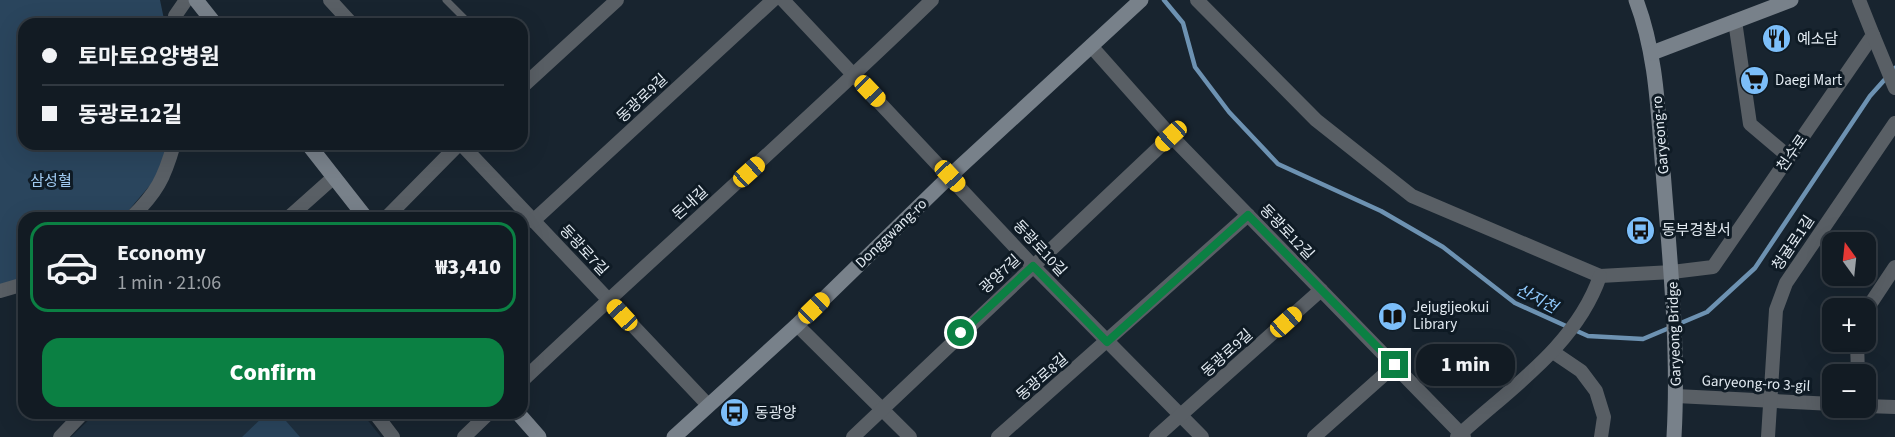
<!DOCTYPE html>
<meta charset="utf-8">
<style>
:root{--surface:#121b23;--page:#1b242b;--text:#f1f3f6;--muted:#9ca1a6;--line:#313941;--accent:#0b8043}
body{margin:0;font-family:"Source Sans 3","Noto Sans KR",sans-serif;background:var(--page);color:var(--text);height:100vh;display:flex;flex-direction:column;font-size:22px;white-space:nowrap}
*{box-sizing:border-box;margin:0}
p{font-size:20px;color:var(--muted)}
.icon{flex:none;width:33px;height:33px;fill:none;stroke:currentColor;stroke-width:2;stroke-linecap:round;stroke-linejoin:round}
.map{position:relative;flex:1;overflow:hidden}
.drawer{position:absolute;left:18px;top:212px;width:510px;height:207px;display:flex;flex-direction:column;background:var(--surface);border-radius:18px;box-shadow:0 6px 24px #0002,0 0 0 2px var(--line)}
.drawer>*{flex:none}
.hud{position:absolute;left:18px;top:18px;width:510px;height:132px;border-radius:18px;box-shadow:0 6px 24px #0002,0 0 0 2px var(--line);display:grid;align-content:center;height:132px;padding:0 24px;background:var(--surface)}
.needle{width:39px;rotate:345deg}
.tools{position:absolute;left:1822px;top:232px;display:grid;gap:12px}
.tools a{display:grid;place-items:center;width:54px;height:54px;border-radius:12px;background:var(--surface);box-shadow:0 6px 24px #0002,0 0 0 2px var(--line);font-size:30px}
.end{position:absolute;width:27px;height:27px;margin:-14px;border:8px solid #0b8043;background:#fff;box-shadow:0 0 0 3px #fff}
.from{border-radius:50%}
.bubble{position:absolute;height:42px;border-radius:18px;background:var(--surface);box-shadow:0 6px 24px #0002,0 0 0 2px var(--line);font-size:20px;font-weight:800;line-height:42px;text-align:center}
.car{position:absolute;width:18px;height:36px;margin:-18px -9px;border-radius:8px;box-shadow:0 0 4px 2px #0007;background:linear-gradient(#f5c518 24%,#345 0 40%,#f5c518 0 76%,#345 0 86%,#f5c518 0)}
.hud b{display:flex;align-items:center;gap:21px;height:57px;font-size:22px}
.hud b+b{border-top:2px solid var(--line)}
.hud i{width:15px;height:15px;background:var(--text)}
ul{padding:10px 0 0;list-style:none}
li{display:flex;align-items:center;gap:18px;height:90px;margin:0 12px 9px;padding:0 12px;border:3px solid transparent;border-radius:18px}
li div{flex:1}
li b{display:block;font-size:22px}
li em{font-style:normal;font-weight:800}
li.on{border-color:var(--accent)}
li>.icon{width:54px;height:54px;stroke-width:1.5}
.button{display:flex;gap:12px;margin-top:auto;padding:12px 24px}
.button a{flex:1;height:69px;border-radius:18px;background:var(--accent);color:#fff;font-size:24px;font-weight:800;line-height:69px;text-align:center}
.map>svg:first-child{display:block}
</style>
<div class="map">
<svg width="1895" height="437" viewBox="0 0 1895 437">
<rect width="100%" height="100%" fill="#18242f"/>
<path fill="#1f303f" d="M97 412 362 413 381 437H71Z"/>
<g fill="#2a455d">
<path d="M0 0H160L165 24H24V144H169L157 177 123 217 24 218V278L0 285Z"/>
<path d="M268 412 279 413 300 437H242Z"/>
</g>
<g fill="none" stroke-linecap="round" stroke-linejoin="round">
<path stroke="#6d92b2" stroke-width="4.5" d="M1164 0 1183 23 1195 67 1229 112 1278 164 1381 211 1443 247 1515 303 1588 336 1643 339 1707 312 1755 268 1870 96 1895 68"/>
<path stroke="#595f65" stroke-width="7" d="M446 0 470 24"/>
<g stroke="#595f65" stroke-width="14">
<path d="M330 0 352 24"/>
<path d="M783 0 1033 266 1202 437"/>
<path d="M1197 0 1316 120 1412 196 1600 276 1672 272 1713 267 1873 35 1859 0"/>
<path d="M1735 21 1750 124 1789 157"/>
<path d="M176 24 175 16 186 0"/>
<path d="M1873 35 1895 88"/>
<path d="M1091 46 1171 136 1464 437"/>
<path d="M522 87 617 0"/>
<path d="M461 144 708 405"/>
<path d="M131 218C157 192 164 179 174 144"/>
<path d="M288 218 334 177"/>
<path d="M386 218 459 144"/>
<path d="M533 221 773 0"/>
<path d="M0 291 24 284"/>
<path d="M1866 313 1869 306 1895 267"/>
<path d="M797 325 910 437"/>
<path d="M1857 342 1858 375"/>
<path d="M1553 352 1581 371 1596 391 1604 417 1601 437"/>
<path d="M522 381C657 253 798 130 932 0"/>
<path d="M1676 396 1833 404"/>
<path d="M1866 406 1895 407"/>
<path d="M374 412 393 437"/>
<path d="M60 437 84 412"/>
<path d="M464 437 490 412"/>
<path d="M853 437 1171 136"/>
<path d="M998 437 1248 215"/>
<path d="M1156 437 1321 290"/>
<path d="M1314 437 1395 365"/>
<path d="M1457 437C1509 389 1576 346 1600 276"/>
<path d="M1768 437 1776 310 1786 283 1895 123"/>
</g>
<g stroke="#78818a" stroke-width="15">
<path d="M196 0 215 24"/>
<path d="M1636 0C1657 55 1658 114 1663 171 1670 260 1679 349 1674 437"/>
<path d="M1652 53 1791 0"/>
<path d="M308 144 366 218"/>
<path d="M517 412 539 437"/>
<path d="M674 437 797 325 950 176 1141 0"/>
</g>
</g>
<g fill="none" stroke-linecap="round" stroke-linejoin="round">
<path stroke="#0b8043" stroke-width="8" d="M961 333 1033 266 1107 342 1248 215 1395 365"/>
</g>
<defs>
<symbol id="restaurant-disc" viewBox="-11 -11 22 22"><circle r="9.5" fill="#7cbef9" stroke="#0f1b25"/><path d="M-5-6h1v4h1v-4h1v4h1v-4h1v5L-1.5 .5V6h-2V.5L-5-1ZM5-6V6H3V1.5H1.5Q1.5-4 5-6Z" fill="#111"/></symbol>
<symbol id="supermarket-disc" viewBox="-11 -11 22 22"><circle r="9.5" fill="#7cbef9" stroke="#0f1b25"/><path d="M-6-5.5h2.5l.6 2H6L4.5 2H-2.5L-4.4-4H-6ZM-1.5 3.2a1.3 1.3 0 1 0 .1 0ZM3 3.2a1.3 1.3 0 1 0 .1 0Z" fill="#111"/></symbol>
<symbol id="bus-disc" viewBox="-11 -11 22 22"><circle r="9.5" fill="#7cbef9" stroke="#0f1b25"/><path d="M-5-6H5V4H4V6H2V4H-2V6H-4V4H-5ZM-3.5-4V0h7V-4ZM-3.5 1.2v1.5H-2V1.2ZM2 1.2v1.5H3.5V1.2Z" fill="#111"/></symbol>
<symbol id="library-disc" viewBox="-11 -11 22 22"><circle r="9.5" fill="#7cbef9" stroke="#0f1b25"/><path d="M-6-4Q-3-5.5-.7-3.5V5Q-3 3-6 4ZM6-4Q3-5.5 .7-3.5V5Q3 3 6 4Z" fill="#111"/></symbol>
</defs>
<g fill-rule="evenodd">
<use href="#restaurant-disc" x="1760" y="22" width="33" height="33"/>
<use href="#supermarket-disc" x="1738" y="64" width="33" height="33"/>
<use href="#bus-disc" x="1624" y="214" width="33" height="33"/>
<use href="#library-disc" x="1376" y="300" width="33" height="33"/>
<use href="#bus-disc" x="718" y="396" width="33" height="33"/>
</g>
<g text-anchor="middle" stroke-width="6" stroke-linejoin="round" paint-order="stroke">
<g font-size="15" fill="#e3ebf2" stroke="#0f1b25" text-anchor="start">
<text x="1797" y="44">예소담</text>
<text x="1775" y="85">Daegi Mart</text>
<text x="1662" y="235">동부경찰서</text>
<text x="1413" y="312">Jejugijeokui<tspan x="1413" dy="17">Library</tspan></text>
<text x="755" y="418">동광양</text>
</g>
<g font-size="15" fill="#e3ebf2" stroke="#0f1b25">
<text transform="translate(642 98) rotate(-43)" y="5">동광로9길</text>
<text transform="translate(1660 135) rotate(-95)" y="5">Garyeong-ro</text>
<text transform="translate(1792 153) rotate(-55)" y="5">천수로</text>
<text transform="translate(690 203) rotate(-42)" y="5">돈내길</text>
<text transform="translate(1287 232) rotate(46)" y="5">동광로12길</text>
<text transform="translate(891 233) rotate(-44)" y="5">Donggwang-ro</text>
<text transform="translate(1793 243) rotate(-56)" y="5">청귤로1길</text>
<text transform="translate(1040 248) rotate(47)" y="5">동광로10길</text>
<text transform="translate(584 250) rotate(47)" y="5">동광로7길</text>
<text transform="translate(1000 274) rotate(-43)" y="5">광양7길</text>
<text transform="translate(1674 334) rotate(-92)" y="5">Garyeong Bridge</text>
<text transform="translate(1227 353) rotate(-42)" y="5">동광로9길</text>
<text transform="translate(1042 377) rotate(-41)" y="5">동광로8길</text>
<text transform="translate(1756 383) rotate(3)" y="5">Garyeong-ro 3-gil</text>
</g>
<g font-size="15" fill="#a1cbf2" stroke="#0f1b25">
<text x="51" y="186">삼성혈</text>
</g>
<g font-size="16" font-style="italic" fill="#92cbfe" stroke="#0f1b25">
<text transform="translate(1537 298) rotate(27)" y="6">산지천</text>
</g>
</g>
</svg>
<div class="tools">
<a><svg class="needle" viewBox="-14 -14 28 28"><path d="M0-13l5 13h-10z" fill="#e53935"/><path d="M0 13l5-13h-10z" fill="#9ca1a6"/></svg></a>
<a>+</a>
<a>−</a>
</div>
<i class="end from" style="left:961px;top:333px"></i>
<i class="end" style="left:1395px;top:365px"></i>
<div class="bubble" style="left:1416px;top:344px;width:99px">1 min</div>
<i class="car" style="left:870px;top:91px;rotate:136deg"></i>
<i class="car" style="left:1171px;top:136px;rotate:227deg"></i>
<i class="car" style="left:749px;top:172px;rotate:48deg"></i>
<i class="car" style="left:950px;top:176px;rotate:137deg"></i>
<i class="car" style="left:814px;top:308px;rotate:46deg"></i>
<i class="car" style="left:622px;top:315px;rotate:317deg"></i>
<i class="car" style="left:1286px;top:322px;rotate:48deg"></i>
<div class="hud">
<b><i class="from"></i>토마토요양병원</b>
<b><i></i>동광로12길</b>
</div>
<section class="drawer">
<ul>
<li class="on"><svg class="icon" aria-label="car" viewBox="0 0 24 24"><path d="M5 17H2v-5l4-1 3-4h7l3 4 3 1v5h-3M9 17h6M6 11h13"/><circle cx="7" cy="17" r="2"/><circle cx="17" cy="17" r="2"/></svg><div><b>Economy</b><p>1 min · 21:06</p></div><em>₩3,410</em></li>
</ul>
<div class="button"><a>Confirm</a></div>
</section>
</div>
